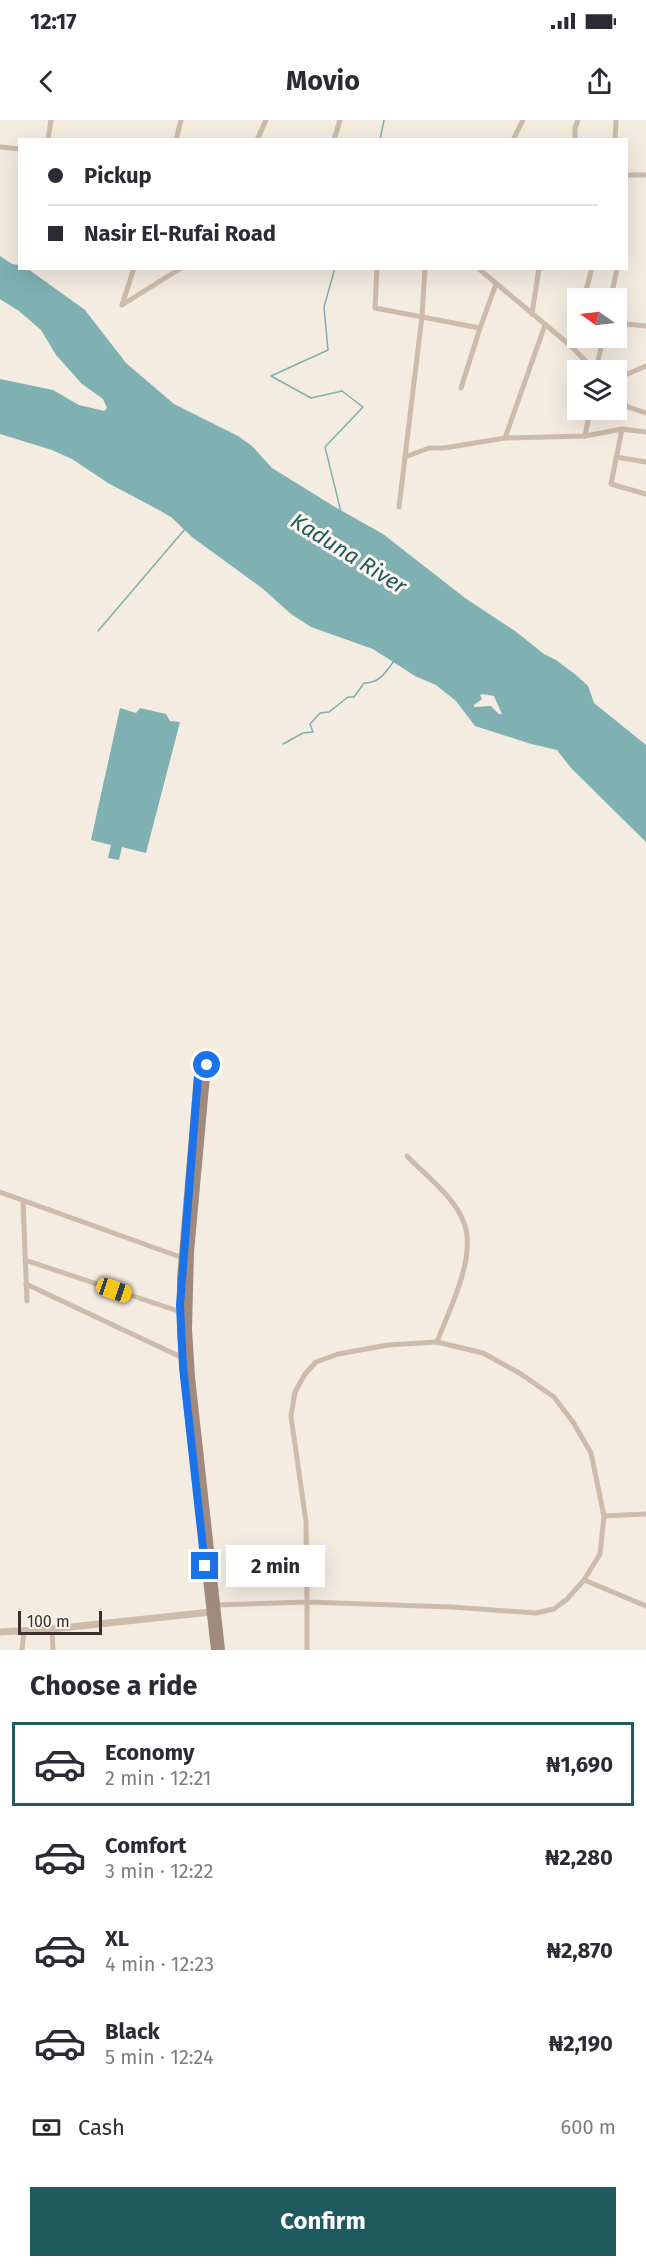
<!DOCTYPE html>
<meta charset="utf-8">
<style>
:root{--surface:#fff;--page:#f7f7f7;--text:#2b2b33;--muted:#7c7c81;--line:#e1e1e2;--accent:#1f5a5e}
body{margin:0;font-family:"Fira Sans",sans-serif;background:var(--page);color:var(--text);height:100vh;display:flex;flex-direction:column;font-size:22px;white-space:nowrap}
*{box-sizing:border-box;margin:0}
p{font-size:20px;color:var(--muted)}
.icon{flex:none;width:33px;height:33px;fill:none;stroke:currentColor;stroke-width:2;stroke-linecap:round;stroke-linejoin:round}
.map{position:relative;height:1530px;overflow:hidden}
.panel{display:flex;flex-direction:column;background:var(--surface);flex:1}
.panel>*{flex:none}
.guide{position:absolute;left:18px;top:18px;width:610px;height:132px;border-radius:0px;box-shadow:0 6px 24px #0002;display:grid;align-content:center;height:132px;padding:0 30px;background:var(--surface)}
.needle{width:39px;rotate:284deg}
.controls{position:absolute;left:567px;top:168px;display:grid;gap:12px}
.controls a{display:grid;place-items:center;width:60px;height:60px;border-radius:0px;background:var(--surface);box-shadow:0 6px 24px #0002;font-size:30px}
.scale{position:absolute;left:18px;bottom:15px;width:84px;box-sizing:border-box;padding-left:6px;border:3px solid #3b302b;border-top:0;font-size:16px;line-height:21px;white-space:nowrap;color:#3b302b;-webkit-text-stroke:4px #fbf5ee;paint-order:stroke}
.end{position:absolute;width:27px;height:27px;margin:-14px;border:8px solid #1a73e8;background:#fff;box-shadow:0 0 0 3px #fff}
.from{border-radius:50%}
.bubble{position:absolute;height:42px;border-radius:0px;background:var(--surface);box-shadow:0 6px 24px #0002;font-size:20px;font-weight:700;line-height:42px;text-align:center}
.car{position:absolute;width:18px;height:36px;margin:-18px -9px;border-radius:8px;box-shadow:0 0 4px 2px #0007;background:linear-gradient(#f5c518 24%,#345 0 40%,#f5c518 0 76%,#345 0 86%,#f5c518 0)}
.guide b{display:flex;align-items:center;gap:21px;height:57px;font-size:22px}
.guide b+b{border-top:2px solid var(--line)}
.guide i{width:15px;height:15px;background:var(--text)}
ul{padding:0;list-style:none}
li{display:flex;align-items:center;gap:18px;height:84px;margin:0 12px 9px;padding:0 18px;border:3px solid transparent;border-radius:0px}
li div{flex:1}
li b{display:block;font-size:22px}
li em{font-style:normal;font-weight:700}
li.on{border-color:var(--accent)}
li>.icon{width:54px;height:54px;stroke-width:1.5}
h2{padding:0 30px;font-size:27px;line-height:72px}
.pay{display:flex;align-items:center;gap:15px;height:66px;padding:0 30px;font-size:22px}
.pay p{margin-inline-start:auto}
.cta{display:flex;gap:12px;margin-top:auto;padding:12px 30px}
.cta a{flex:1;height:69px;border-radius:0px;background:var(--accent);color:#fff;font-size:24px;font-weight:700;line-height:69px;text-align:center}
.status{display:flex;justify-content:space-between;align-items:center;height:42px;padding:0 30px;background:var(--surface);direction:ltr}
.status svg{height:16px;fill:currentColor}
header{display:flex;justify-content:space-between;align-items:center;height:78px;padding:0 30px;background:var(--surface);font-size:27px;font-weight:700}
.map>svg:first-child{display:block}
</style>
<div class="status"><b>12:17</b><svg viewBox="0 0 49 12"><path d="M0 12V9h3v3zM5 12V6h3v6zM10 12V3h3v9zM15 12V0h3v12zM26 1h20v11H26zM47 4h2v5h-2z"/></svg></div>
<header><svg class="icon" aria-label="back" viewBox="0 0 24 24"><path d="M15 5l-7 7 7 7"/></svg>Movio<svg class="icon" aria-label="share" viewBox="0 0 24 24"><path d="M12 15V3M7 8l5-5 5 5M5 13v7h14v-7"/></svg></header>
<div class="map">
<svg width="646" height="1530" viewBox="0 0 646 1530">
<rect width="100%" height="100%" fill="#f4ebe1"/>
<g fill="#7fb0b2" fill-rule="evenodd">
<path d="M0 136 12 144 19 145 20 148 28 149 85 190 126 243 174 284 238 316 252 326 272 348 335 387 383 414 465 478 515 511 544 534 556 540 576 555 588 566 594 583 646 625V722L571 648 557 630 531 624 475 606 456 581 436 565 415 556 373 529 311 507 291 494 262 468 192 417 171 397 157 389 108 363 72 339 52 330 0 314V259L53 270 79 285 104 291 107 288 103 279 82 264 56 235 41 210 19 191 0 179ZM483 574 494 576 502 594H499L491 586 474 587V585L482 579 480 575Z"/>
<path d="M120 588 136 593 140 588 166 594 170 601 180 602 146 733 122 727 119 740 108 738 111 725 91 720Z"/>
</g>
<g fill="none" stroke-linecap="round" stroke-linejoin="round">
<g stroke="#7fb0b2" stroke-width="1.5">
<path d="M380 20 384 0"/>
<path d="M335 148 324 187 328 230 271 256 311 278 342 271 363 287 325 327 341 392"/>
<path d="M98 511 185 409"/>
<path d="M289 621 283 624 303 613 313 612 310 604 320 593 329 592 348 577H354L364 563C380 563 385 553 394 541"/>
</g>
<g stroke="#cdbbac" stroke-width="5">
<path d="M48 20 51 0"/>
<path d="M176 20 181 0"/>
<path d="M257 20 266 0"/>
<path d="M334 20 340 0"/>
<path d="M513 20 523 0"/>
<path d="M575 20V8L578 0"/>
<path d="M615 20 616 0"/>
<path d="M0 27 20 29"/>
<path d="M627 55H646"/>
<path d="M134 148 122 185 181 148"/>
<path d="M377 148 375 188 480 208 496 164"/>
<path d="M478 148 572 227 594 250"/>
<path d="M584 178 592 148"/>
<path d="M611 178 617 148"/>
<path d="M532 194 539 148"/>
<path d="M616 203 646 206"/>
<path d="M572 227 578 204"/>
<path d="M596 250 603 218"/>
<path d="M616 259 646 246"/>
<path d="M461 268 480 208"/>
<path d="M616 275 628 287 646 293"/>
<path d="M622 309 611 364 646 374"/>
<path d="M585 316 590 290"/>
<path d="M505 318 545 205"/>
<path d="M405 337 429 328H444L505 318 585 316 622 309 646 312"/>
<path d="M616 337 646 342"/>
<path d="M399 387 422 196 425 148"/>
<path d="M407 1036C426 1056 455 1077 464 1103 477 1137 449 1190 437 1222"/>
<path d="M0 1072 183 1138"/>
<path d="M23 1082 27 1181"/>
<path d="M25 1140 181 1192"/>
<path d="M26 1164 183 1238"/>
<path d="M604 1396 646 1394"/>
<path d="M584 1460 646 1486"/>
<path d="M216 1485 307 1482 452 1487 536 1493 554 1489 567 1479 584 1460 600 1434 604 1396 591 1333 573 1302 554 1277 521 1254 483 1233 437 1222 388 1225 338 1234 316 1242 305 1254 295 1272 291 1296 306 1402 307 1482V1530"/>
<path d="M52 1509 53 1530"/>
<path d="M22 1530 24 1512"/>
</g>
<path stroke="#cdbbac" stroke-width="7" d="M0 1512 52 1509 211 1492"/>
<path stroke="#a18a7d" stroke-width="8" d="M215 1530 185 1263 181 1211V1159L199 944 207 945 190 1132 188 1209 191 1257 221 1530"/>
</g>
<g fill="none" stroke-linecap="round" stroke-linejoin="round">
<path stroke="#1a73e8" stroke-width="8" d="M205 1446 183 1247 180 1185 199 944 207 945"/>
</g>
<g text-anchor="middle" stroke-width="6" stroke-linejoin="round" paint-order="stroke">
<g font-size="22" font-style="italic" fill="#1f5a5e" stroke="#fbf5ee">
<text transform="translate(349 433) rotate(32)" y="8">Kaduna River</text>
</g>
</g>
</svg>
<div class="controls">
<a><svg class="needle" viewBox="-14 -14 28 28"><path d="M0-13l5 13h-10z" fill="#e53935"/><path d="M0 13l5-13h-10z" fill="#7c7c81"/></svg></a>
<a><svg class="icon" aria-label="layers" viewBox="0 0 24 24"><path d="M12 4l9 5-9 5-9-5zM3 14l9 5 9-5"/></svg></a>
</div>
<div class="scale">100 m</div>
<i class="end from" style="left:207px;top:945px"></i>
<i class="end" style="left:205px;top:1446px"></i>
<div class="bubble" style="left:226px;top:1425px;width:99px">2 min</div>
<i class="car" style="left:114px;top:1170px;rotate:109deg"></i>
<div class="guide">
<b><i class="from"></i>Pickup</b>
<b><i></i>Nasir El-Rufai Road</b>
</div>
</div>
<section class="panel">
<h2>Choose a ride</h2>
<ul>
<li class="on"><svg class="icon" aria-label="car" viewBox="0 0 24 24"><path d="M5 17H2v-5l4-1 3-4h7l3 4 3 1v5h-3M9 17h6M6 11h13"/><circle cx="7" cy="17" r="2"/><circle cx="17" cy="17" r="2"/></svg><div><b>Economy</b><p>2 min · 12:21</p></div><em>₦1,690</em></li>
<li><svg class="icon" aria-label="car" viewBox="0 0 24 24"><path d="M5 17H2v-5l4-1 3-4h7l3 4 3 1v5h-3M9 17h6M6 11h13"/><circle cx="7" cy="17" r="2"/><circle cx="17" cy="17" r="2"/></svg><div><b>Comfort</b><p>3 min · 12:22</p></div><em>₦2,280</em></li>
<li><svg class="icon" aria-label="car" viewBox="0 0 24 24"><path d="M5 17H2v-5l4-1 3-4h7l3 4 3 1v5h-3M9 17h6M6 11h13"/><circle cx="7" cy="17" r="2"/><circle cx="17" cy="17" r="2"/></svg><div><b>XL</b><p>4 min · 12:23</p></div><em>₦2,870</em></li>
<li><svg class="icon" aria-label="car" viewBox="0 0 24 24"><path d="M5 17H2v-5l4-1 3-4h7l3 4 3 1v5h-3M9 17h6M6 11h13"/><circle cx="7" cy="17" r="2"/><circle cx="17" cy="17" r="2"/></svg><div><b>Black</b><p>5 min · 12:24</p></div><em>₦2,190</em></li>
</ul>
<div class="pay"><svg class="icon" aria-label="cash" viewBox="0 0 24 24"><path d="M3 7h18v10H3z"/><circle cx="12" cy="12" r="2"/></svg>Cash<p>600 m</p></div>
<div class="cta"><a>Confirm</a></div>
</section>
